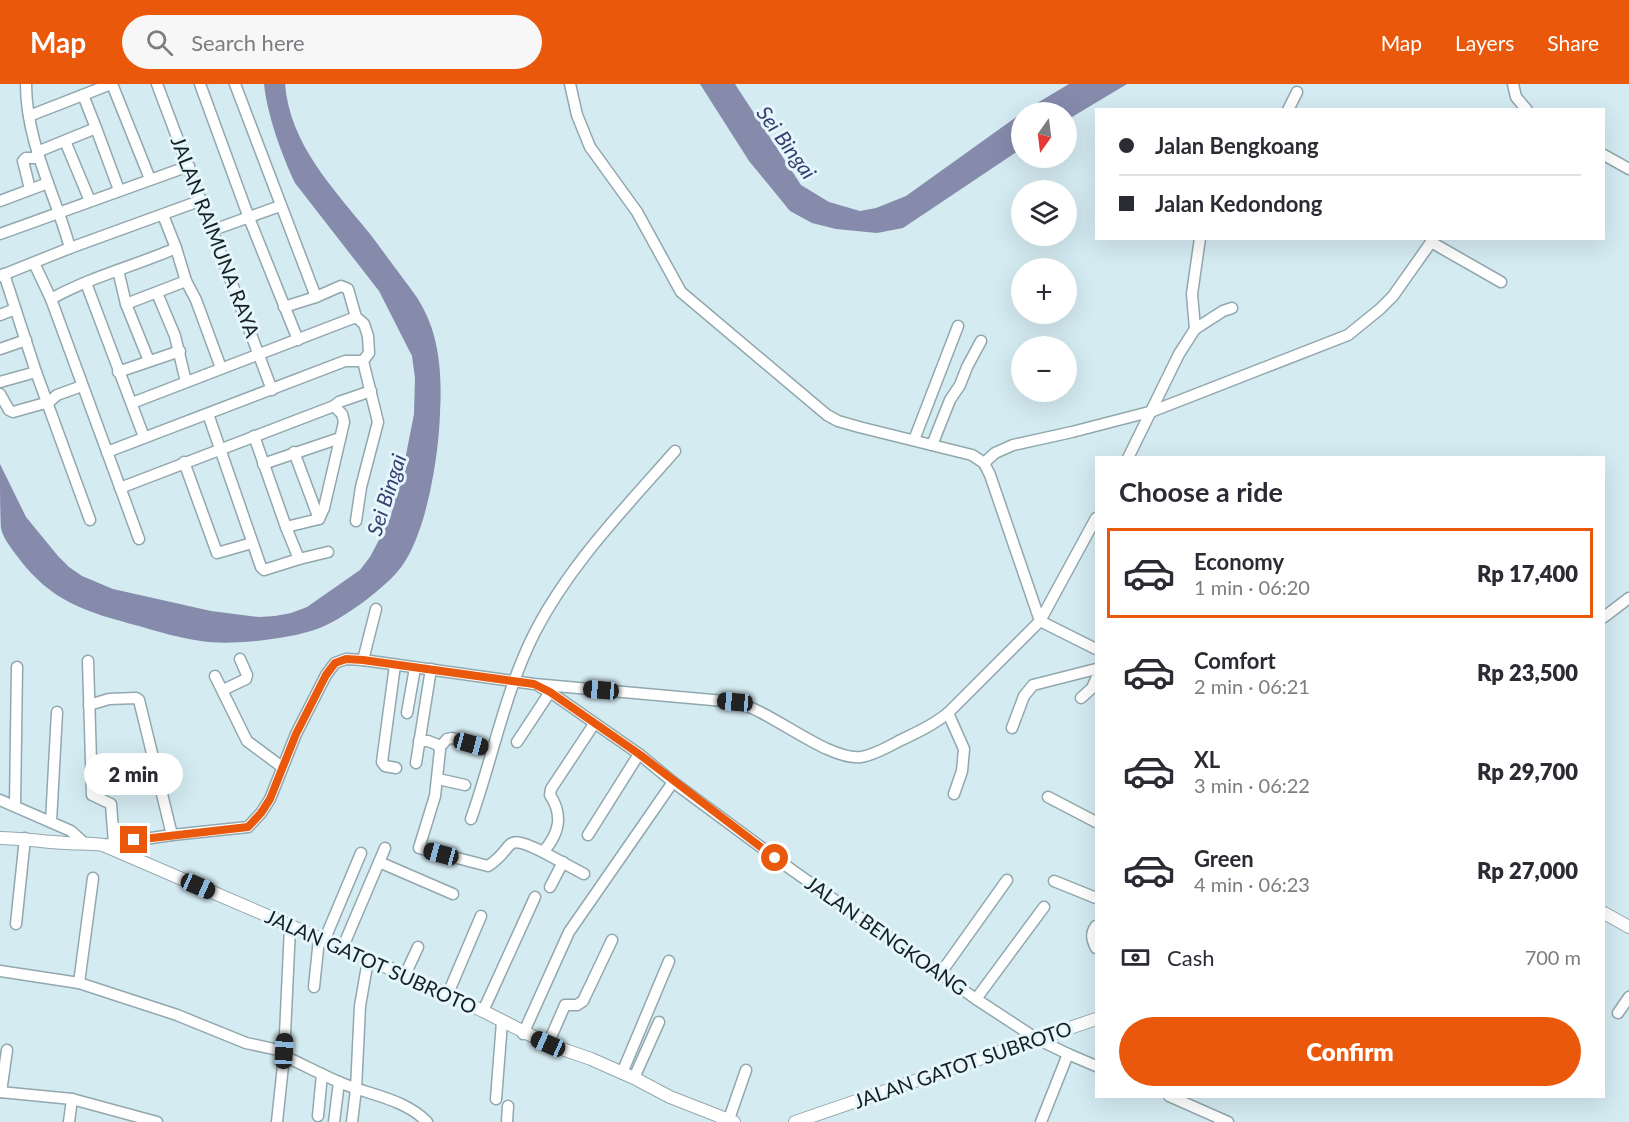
<!DOCTYPE html>
<meta charset="utf-8">
<style>
:root{--surface:#fff;--page:#f7f7f7;--text:#2b2b33;--muted:#7c7c81;--line:#e1e1e2;--accent:#ea580c}
body{margin:0;font-family:Lato,sans-serif;background:var(--page);color:var(--text);height:100vh;display:flex;flex-direction:column;font-size:22px;white-space:nowrap}
*{box-sizing:border-box;margin:0}
p{font-size:20px;color:var(--muted)}
.icon{flex:none;width:33px;height:33px;fill:none;stroke:currentColor;stroke-width:2;stroke-linecap:round;stroke-linejoin:round}
.map{position:relative;flex:1;overflow:hidden}
.side{position:absolute;left:1095px;top:372px;width:510px;height:642px;display:flex;flex-direction:column;background:var(--surface);border-radius:0px;box-shadow:0 6px 24px #0002}
.side>*{flex:none}
.hud{position:absolute;left:1095px;top:24px;width:510px;height:132px;border-radius:0px;box-shadow:0 6px 24px #0002;display:grid;align-content:center;height:132px;padding:0 24px;background:var(--surface)}
.needle{width:39px;rotate:194deg}
.fabs{position:absolute;left:1011px;top:18px;display:grid;gap:12px}
.fabs a{display:grid;place-items:center;width:66px;height:66px;border-radius:50%;background:var(--surface);box-shadow:0 6px 24px #0002;font-size:30px}
.end{position:absolute;width:27px;height:27px;margin:-14px;border:8px solid #ea580c;background:#fff;box-shadow:0 0 0 3px #fff}
.from{border-radius:50%}
.bubble{position:absolute;height:42px;border-radius:21px;background:var(--surface);box-shadow:0 6px 24px #0002;font-size:20px;font-weight:800;line-height:42px;text-align:center}
.car{position:absolute;width:18px;height:36px;margin:-18px -9px;border-radius:8px;box-shadow:0 0 4px 2px #0007;background:linear-gradient(#222 24%,#8ab4d8 0 40%,#222 0 76%,#8ab4d8 0 86%,#222 0)}
.hud b{display:flex;align-items:center;gap:21px;height:57px;font-size:22px}
.hud b+b{border-top:2px solid var(--line)}
.hud i{width:15px;height:15px;background:var(--text)}
ul{padding:0;list-style:none}
li{display:flex;align-items:center;gap:18px;height:90px;margin:0 12px 9px;padding:0 12px;border:3px solid transparent;border-radius:0px}
li div{flex:1}
li b{display:block;font-size:22px}
li em{font-style:normal;font-weight:800}
li.selected{border-color:var(--accent)}
li>.icon{width:54px;height:54px;stroke-width:1.5}
h2{padding:0 24px;font-size:27px;line-height:72px}
.pay{display:flex;align-items:center;gap:15px;height:66px;padding:0 24px;font-size:22px}
.pay p{margin-inline-start:auto}
.cta{display:flex;gap:12px;margin-top:auto;padding:12px 24px}
.cta a{flex:1;height:69px;border-radius:36px;background:var(--accent);color:#fff;font-size:24px;font-weight:800;line-height:69px;text-align:center}
header{display:flex;align-items:center;gap:36px;box-sizing:border-box;height:84px;padding:0 30px;background:var(--accent);color:#fff}
header strong{font-size:28px}
nav{display:flex;gap:33px;margin-inline-start:auto;font-size:21px}
.search{width:420px;height:54px;background:var(--page);display:flex;align-items:center;gap:15px;box-sizing:border-box;padding:0 21px;border-radius:33px;color:var(--muted);font-size:22px}
.map>svg:first-child{display:block}
</style>
<header>
<strong>Map</strong>
<div class="search"><svg class="icon" aria-label="search" viewBox="0 0 24 24"><circle cx="10" cy="10" r="6"/><path d="M15 15l6 6"/></svg>Search here</div>
<nav><a>Map</a><a>Layers</a><a>Share</a></nav>
</header>
<div class="map">
<svg width="1629" height="1038" viewBox="0 0 1629 1038">
<rect width="100%" height="100%" fill="#d4ebf2"/>
<g fill="#868bac">
<path d="M264 0H285C290 61 334 105 370 150 381 164 391 179 402 193 409 203 418 213 423 224 440 255 442 294 440 328 439 371 427 447 402 482 387 503 341 537 317 545 290 555 229 562 201 557 180 554 159 548 139 542 86 528 51 518 17 472 11 464 3 454 1 444 0 430 0 397 0 380L26 433 58 472 69 483 82 492 113 505 211 527 259 533 275 532 291 529 307 523 360 486 370 473 390 435 404 381 414 330 415 294 412 272 379 207 295 99C282 72 267 30 264 0Z"/>
<path d="M700 0H735L801 101 829 118 860 127 876 124 906 112 1022 29 1021 65 903 144 877 149 836 145 812 139 790 127 749 77Z"/>
<path d="M1069 0H1127L1067 36 1066 28H1022Z"/>
</g>
<g fill="none" stroke-linecap="round" stroke-linejoin="round">
<defs>
<g id="minor">
<path d="M26 0C26 58 55 109 70 164"/>
<path d="M112 0 150 95"/>
<path d="M157 0 272 306"/>
<path d="M200 0 249 134 298 256"/>
<path d="M235 0 316 213"/>
<path d="M570 0 577 31 590 63 637 128 681 208 827 331 838 337 859 343 972 371 984 379 990 391 1040 537 1096 565"/>
<path d="M1513 0 1516 13 1527 26"/>
<path d="M1288 26 1297 8"/>
<path d="M29 32 111 0"/>
<path d="M96 44 119 106"/>
<path d="M65 57 90 117"/>
<path d="M37 68 96 44 83 11"/>
<path d="M1604 71 1629 85"/>
<path d="M30 105 23 77 26 74H39"/>
<path d="M0 117 48 99"/>
<path d="M163 131 176 164 186 197 196 216 221 284"/>
<path d="M213 146 280 122"/>
<path d="M0 150 189 82"/>
<path d="M1431 158 1501 198"/>
<path d="M34 179 51 215 139 455"/>
<path d="M118 186 126 220 149 277"/>
<path d="M4 190 36 288 90 436"/>
<path d="M0 192 70 164 202 116"/>
<path d="M86 199 144 353"/>
<path d="M157 209 175 252 186 298"/>
<path d="M51 215C90 193 135 182 176 164"/>
<path d="M126 220 186 197"/>
<path d="M284 223 316 213 341 202 348 205 356 233 364 240 368 252 369 269 363 277 378 338 361 403 356 437"/>
<path d="M0 231 15 225"/>
<path d="M1195 245 1223 227 1232 224"/>
<path d="M0 265 26 256"/>
<path d="M118 288 180 267"/>
<path d="M0 298 36 288"/>
<path d="M0 310 9 326 13 328 49 318 57 311 82 302"/>
<path d="M132 319 356 233"/>
<path d="M208 330 261 483 264 486 299 475 286 443 319 435 324 424 344 338 342 330 334 322"/>
<path d="M254 352 286 443"/>
<path d="M914 356 958 242"/>
<path d="M932 361 950 316 960 301 967 283 981 257"/>
<path d="M107 368 345 277H363"/>
<path d="M294 368 319 435"/>
<path d="M1128 374 1179 270 1195 245 1192 210 1200 154"/>
<path d="M184 378 217 469 252 459"/>
<path d="M984 379 995 369 1013 361 1072 348 1153 327 1348 251 1380 225 1393 212 1434 154"/>
<path d="M263 380 340 354"/>
<path d="M120 404 334 322 339 318 371 307"/>
<path d="M299 475 328 468"/>
<path d="M1604 533 1629 514"/>
<path d="M363 576 376 525"/>
<path d="M88 577 92 711 111 720 114 759"/>
<path d="M395 581 382 678 385 682 396 684"/>
<path d="M215 592 247 657 282 683"/>
<path d="M540 603 550 608 639 670 673 698 792 786 976 915 1037 955 1068 970 1096 982"/>
<path d="M223 606 246 595 247 591 240 575"/>
<path d="M1081 614 1092 604 1096 595"/>
<path d="M89 621 109 615 136 614 139 616 172 751"/>
<path d="M407 629 415 584"/>
<path d="M948 629 964 665 962 687 954 710"/>
<path d="M1012 644 1024 612 1033 601 1096 585"/>
<path d="M419 657H428L438 661 440 666 435 712 419 764 488 782C517 764 500 747 543 768 559 750 564 732 550 711L551 705 594 640"/>
<path d="M517 658 550 608"/>
<path d="M440 663 447 655 452 654 491 665"/>
<path d="M416 679 431 585"/>
<path d="M438 695 465 701"/>
<path d="M1048 713 1096 738"/>
<path d="M0 716 71 747 83 758"/>
<path d="M15 722 17 583"/>
<path d="M471 735C493 673 505 607 535 548 570 480 625 424 675 367"/>
<path d="M51 738 57 628"/>
<path d="M588 751 639 670"/>
<path d="M103 761 172 751 248 743 261 729 270 715 296 650 326 591 335 579 346 575 363 576 534 600 735 618C772 627 828 677 861 673 874 671 888 663 899 657 916 649 933 641 948 629L1040 537 1096 434"/>
<path d="M543 768 584 790"/>
<path d="M379 778 453 810"/>
<path d="M1054 797 1096 814"/>
<path d="M550 803 563 778"/>
<path d="M16 840 25 754"/>
<path d="M1096 842C1090 850 1092 856 1096 864"/>
<path d="M324 857 361 769"/>
<path d="M342 865 385 764"/>
<path d="M0 887 79 899 177 931 246 959 283 967"/>
<path d="M940 890 1007 796"/>
<path d="M405 891 418 863"/>
<path d="M79 899 93 794"/>
<path d="M314 903 319 855"/>
<path d="M447 912 481 832"/>
<path d="M976 915 1044 823"/>
<path d="M483 927 535 813"/>
<path d="M1618 929 1629 913"/>
<path d="M523 950 569 848 673 698"/>
<path d="M548 960 565 921H577L583 917 612 856"/>
<path d="M284 972C302 980 320 990 339 998 368 1011 404 1014 427 1038"/>
<path d="M622 989 669 877"/>
<path d="M634 994 659 938"/>
<path d="M0 1008 72 1015 157 1038"/>
<path d="M1 1008 7 966"/>
<path d="M1169 1012 1228 1038"/>
<path d="M496 1015 502 938"/>
<path d="M318 1032 322 990"/>
<path d="M729 1035 746 986"/>
<path d="M69 1038 72 1015"/>
<path d="M277 1038 284 972 290 843"/>
<path d="M334 1038 339 998"/>
<path d="M352 1038 356 1005 360 922 368 876"/>
<path d="M507 1038 508 1022"/>
<path d="M1041 1038 1068 970"/>
</g>
<g id="major">
<path d="M0 754C22 754 43 758 66 759 79 760 90 759 103 761L405 891 483 927 548 960 591 975 634 994 670 1013 734 1038"/>
<path d="M1604 829 1629 843"/>
<path d="M795 1038 1096 935"/>
</g>
</defs>
<use href="#minor" stroke="#92a7ae" stroke-width="13"/>
<use href="#major" stroke="#92a7ae" stroke-width="14"/>
<use href="#minor" stroke="#fff" stroke-width="10"/>
<use href="#major" stroke="#fff" stroke-width="12"/>
</g>
<g fill="none" stroke-linecap="round" stroke-linejoin="round">
<path stroke="#ea580c" stroke-width="8" d="M134 756 248 743 261 729 270 715 296 650 326 591 335 579 346 575 363 576 534 600 550 608 639 670 775 774"/>
</g>
<g text-anchor="middle" stroke-width="6" stroke-linejoin="round" paint-order="stroke">
<g font-size="20" fill="#161f21" stroke="#e5f7fd">
<text transform="translate(215 153) rotate(69)" y="7">JALAN RAIMUNA RAYA</text>
<text transform="translate(886 852) rotate(35)" y="7">JALAN BENGKOANG</text>
<text transform="translate(371 878) rotate(24)" y="7">JALAN GATOT SUBROTO</text>
<text transform="translate(963 981) rotate(-19)" y="7">JALAN GATOT SUBROTO</text>
</g>
<g font-size="21" font-style="italic" fill="#3a3e6d" stroke="#e5f7fd">
<text transform="translate(786 59) rotate(54)" y="7">Sei Bingai</text>
<text transform="translate(387 411) rotate(-72)" y="7">Sei Bingai</text>
</g>
</g>
</svg>
<div class="fabs">
<a><svg class="needle" viewBox="-14 -14 28 28"><path d="M0-13l5 13h-10z" fill="#e53935"/><path d="M0 13l5-13h-10z" fill="#7c7c81"/></svg></a>
<a><svg class="icon" aria-label="layers" viewBox="0 0 24 24"><path d="M12 4l9 5-9 5-9-5zM3 14l9 5 9-5"/></svg></a>
<a>+</a>
<a>−</a>
</div>
<i class="end from" style="left:775px;top:774px"></i>
<i class="end" style="left:134px;top:756px"></i>
<div class="bubble" style="left:84px;top:669px;width:99px">2 min</div>
<i class="car" style="left:601px;top:606px;rotate:275deg"></i>
<i class="car" style="left:735px;top:618px;rotate:275deg"></i>
<i class="car" style="left:471px;top:660px;rotate:105deg"></i>
<i class="car" style="left:441px;top:770px;rotate:285deg"></i>
<i class="car" style="left:198px;top:802px;rotate:114deg"></i>
<i class="car" style="left:548px;top:960px;rotate:294deg"></i>
<i class="car" style="left:284px;top:967px;rotate:3deg"></i>
<div class="hud">
<b><i class="from"></i>Jalan Bengkoang</b>
<b><i></i>Jalan Kedondong</b>
</div>
<section class="side">
<h2>Choose a ride</h2>
<ul>
<li class="selected"><svg class="icon" aria-label="car" viewBox="0 0 24 24"><path d="M5 17H2v-5l4-1 3-4h7l3 4 3 1v5h-3M9 17h6M6 11h13"/><circle cx="7" cy="17" r="2"/><circle cx="17" cy="17" r="2"/></svg><div><b>Economy</b><p>1 min · 06:20</p></div><em>Rp 17,400</em></li>
<li><svg class="icon" aria-label="car" viewBox="0 0 24 24"><path d="M5 17H2v-5l4-1 3-4h7l3 4 3 1v5h-3M9 17h6M6 11h13"/><circle cx="7" cy="17" r="2"/><circle cx="17" cy="17" r="2"/></svg><div><b>Comfort</b><p>2 min · 06:21</p></div><em>Rp 23,500</em></li>
<li><svg class="icon" aria-label="car" viewBox="0 0 24 24"><path d="M5 17H2v-5l4-1 3-4h7l3 4 3 1v5h-3M9 17h6M6 11h13"/><circle cx="7" cy="17" r="2"/><circle cx="17" cy="17" r="2"/></svg><div><b>XL</b><p>3 min · 06:22</p></div><em>Rp 29,700</em></li>
<li><svg class="icon" aria-label="car" viewBox="0 0 24 24"><path d="M5 17H2v-5l4-1 3-4h7l3 4 3 1v5h-3M9 17h6M6 11h13"/><circle cx="7" cy="17" r="2"/><circle cx="17" cy="17" r="2"/></svg><div><b>Green</b><p>4 min · 06:23</p></div><em>Rp 27,000</em></li>
</ul>
<div class="pay"><svg class="icon" aria-label="cash" viewBox="0 0 24 24"><path d="M3 7h18v10H3z"/><circle cx="12" cy="12" r="2"/></svg>Cash<p>700 m</p></div>
<div class="cta"><a>Confirm</a></div>
</section>
</div>
